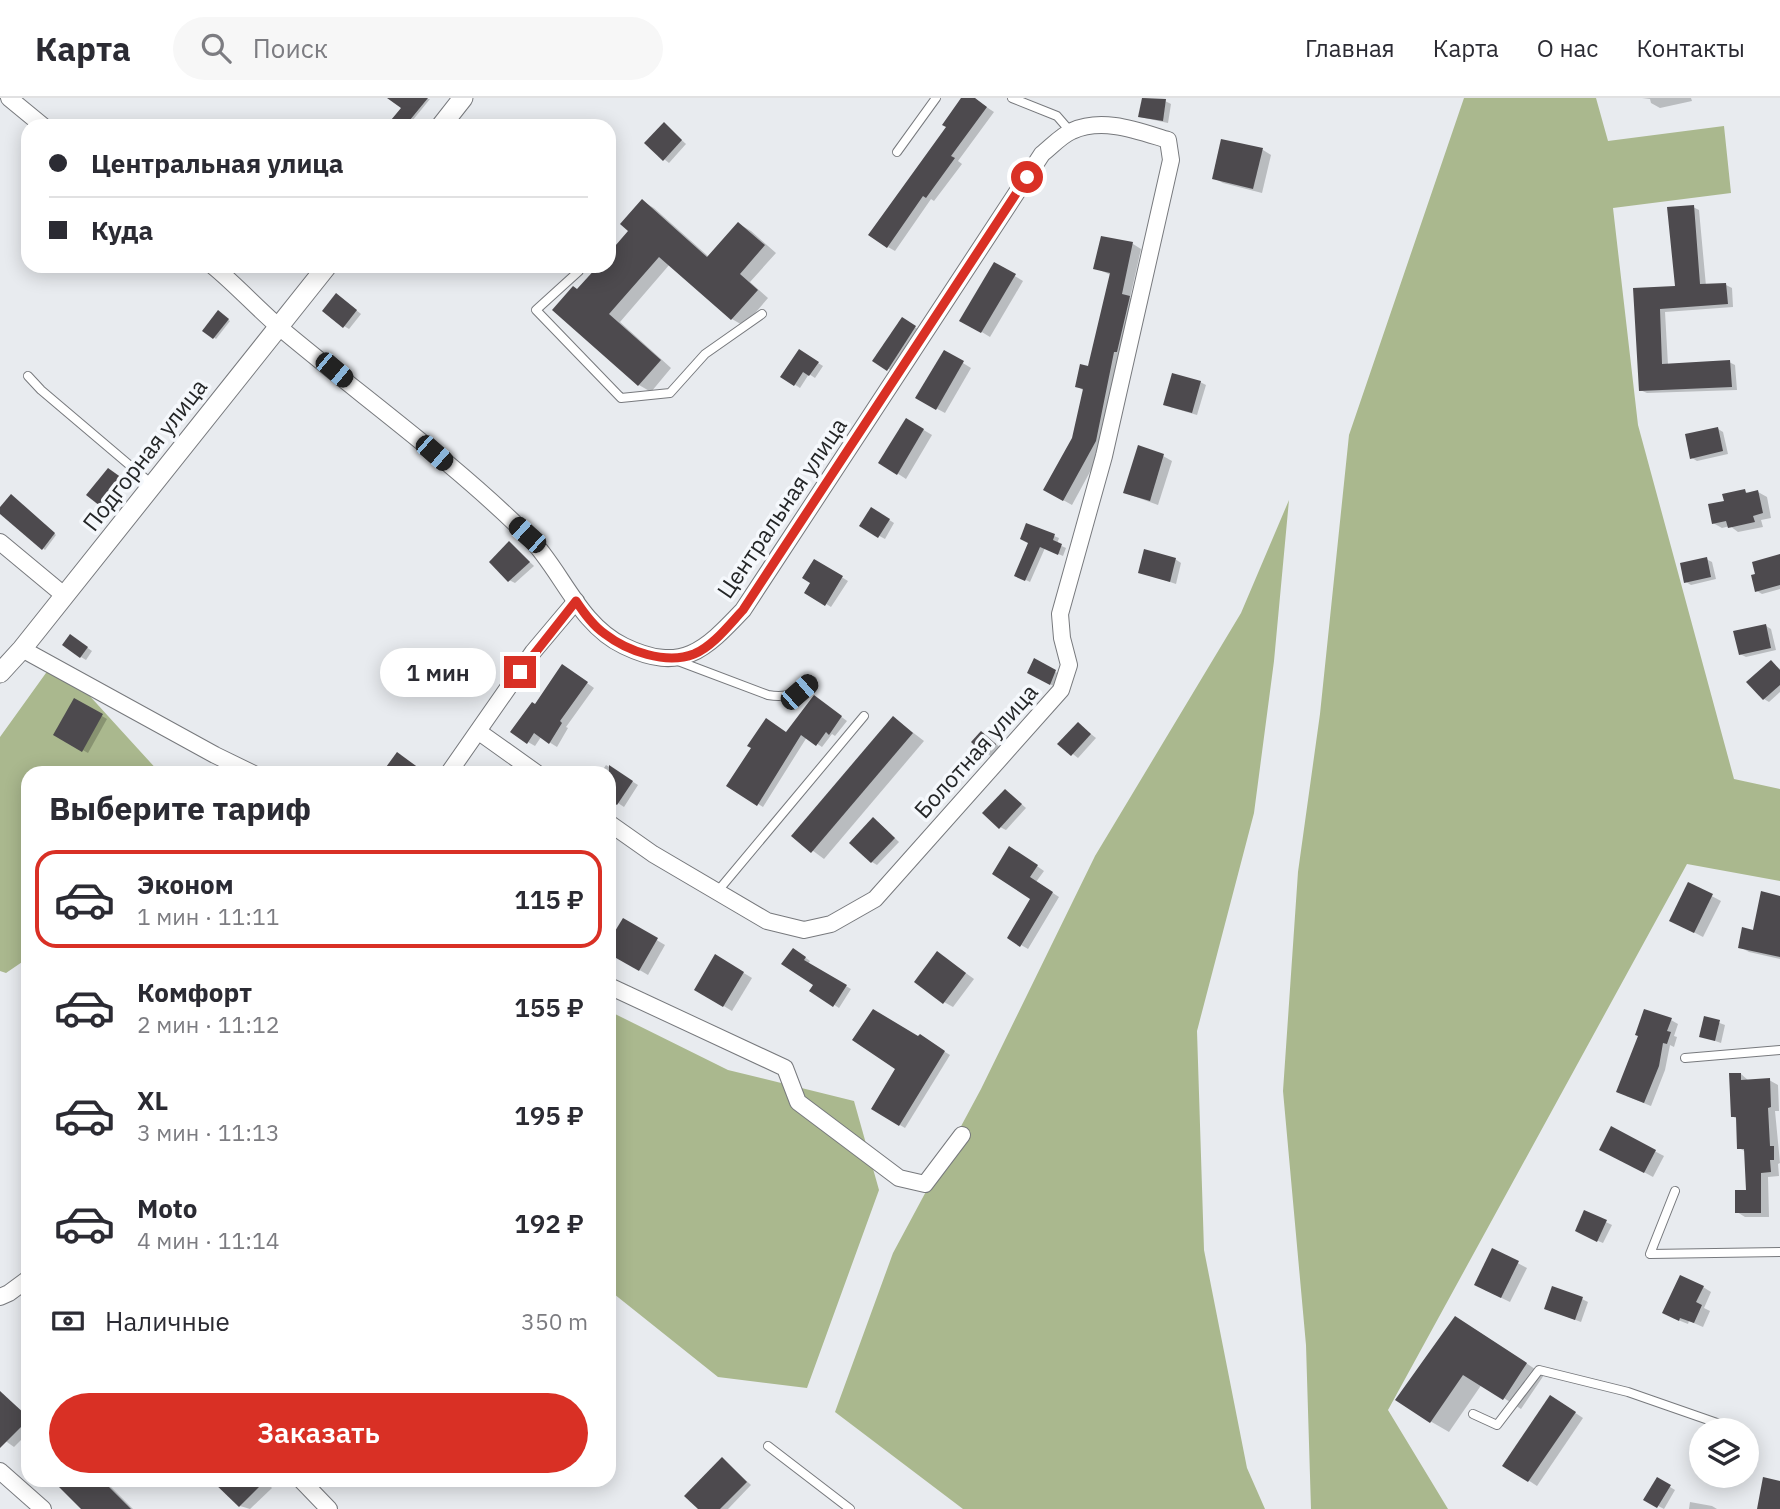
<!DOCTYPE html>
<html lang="ru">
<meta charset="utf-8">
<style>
:root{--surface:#fff;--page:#f7f7f7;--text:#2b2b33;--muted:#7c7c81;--line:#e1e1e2;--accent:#d93025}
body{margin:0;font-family:"IBM Plex Sans",sans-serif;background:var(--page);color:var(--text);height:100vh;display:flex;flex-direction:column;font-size:26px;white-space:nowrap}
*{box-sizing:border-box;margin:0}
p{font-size:23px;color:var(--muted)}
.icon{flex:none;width:38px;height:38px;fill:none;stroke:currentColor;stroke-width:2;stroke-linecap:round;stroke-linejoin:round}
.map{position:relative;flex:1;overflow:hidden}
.sheet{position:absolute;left:21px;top:668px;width:595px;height:721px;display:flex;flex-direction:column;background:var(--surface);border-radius:21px;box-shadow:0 4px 18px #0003}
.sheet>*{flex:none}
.guide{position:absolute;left:21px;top:21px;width:595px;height:154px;border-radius:21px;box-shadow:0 4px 18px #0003;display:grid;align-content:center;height:154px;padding:0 28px;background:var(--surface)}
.controls{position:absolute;left:1689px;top:1320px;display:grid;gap:14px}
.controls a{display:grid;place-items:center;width:70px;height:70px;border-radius:50%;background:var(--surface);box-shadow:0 4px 18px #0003;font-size:35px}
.end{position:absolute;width:32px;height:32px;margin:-16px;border:9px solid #d93025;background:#fff;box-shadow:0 0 0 4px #fff}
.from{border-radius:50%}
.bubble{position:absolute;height:49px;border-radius:24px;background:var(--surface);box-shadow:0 4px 18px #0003;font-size:23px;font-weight:600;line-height:49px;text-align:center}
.car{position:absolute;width:21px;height:42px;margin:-21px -10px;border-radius:9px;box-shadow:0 0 5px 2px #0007;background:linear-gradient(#222 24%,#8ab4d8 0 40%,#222 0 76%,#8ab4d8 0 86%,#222 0)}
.guide b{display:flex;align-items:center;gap:24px;height:66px;font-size:26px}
.guide b+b{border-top:2px solid var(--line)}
.guide i{width:18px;height:18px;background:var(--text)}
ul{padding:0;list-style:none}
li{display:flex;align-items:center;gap:21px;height:98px;margin:0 14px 10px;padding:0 14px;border:4px solid transparent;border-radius:21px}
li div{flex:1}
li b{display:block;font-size:26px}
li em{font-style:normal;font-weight:600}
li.current{border-color:var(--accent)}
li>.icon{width:63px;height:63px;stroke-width:1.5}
h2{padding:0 28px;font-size:32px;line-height:84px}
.pay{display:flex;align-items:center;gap:18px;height:77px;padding:0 28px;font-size:26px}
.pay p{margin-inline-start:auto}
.primary-button{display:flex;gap:14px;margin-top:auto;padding:14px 28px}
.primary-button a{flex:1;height:80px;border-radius:42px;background:var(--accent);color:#fff;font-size:28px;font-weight:600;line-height:80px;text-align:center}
header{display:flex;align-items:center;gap:42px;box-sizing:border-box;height:98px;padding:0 35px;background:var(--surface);border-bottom:2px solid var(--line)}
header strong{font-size:33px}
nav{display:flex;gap:38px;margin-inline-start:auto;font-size:24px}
.search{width:490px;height:63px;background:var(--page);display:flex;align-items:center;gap:18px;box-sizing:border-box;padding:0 24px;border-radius:38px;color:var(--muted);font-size:26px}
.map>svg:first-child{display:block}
</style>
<header>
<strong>Карта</strong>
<div class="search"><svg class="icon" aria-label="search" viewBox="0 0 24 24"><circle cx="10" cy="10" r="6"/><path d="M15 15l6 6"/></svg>Поиск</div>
<nav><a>Главная</a><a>Карта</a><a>О нас</a><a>Контакты</a></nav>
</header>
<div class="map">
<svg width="1780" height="1411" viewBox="0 0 1780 1411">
<rect width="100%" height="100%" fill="#e8ebef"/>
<g fill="#aab88e">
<path d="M1464 0H1596L1608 43 1724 28 1731 95 1613 110 1638 327 1734 681 1780 691V783L1687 766 1388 1312 1448 1411H1311L1306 1247 1283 993 1298 774 1320 616 1349 337Z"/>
<path d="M1289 402 1274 563 1254 715 1197 933 1204 1152 1247 1370 1265 1411H963L835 1314 893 1155 981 991 1095 758 1241 515Z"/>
<path d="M56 561 160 675 28 676V860L6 875 0 873V639Z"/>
<path d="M609 913 728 972 854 1003 879 1092 807 1290 718 1279 609 1192Z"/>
</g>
<g fill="#0003">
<path d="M402 0 430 1 408 28H402Z"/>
<path d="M963 0H973L994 14 958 63 962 66 934 103 931 101 895 153 888 149Z"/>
<path d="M1144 0 1165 3 1171 6 1168 25 1140 19Z"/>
<path d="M1642 0H1691L1692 3 1660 10 1651 5 1650 1Z"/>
<path d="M664 26 686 46 669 65 664 61Z"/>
<path d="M1223 43 1263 52 1271 57 1262 95 1223 85 1214 80Z"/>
<path d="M642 103 654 110 709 159 739 126 751 133 776 155 750 184 768 200 744 228 732 221 670 166 620 224 671 270 651 294 639 287 578 193 600 168H609V158L631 133Z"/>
<path d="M1693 109 1699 112 1706 188 1726 187 1732 190 1733 209 1665 214 1668 267 1729 264 1735 267 1737 292 1647 295 1640 292 1634 192 1677 189Z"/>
<path d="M1102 140 1133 146 1141 151 1130 200 1138 204 1104 348 1072 407 1045 392 1074 340 1084 293 1077 288 1089 270 1111 177 1095 170Z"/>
<path d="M995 166 1023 183 990 239 962 222Z"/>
<path d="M341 200 361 216 349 231 344 228Z"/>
<path d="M218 215 230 223 216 241 204 232Z"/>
<path d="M902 221 924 235 897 276 875 263Z"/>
<path d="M799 253 823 268 815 280 809 276 800 290 782 278Z"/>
<path d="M945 254 971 270 945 315 917 300Z"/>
<path d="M1200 284 1206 287 1197 317 1170 309Z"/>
<path d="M907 322 932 337 906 381 880 364Z"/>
<path d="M1718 331 1723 334 1728 356 1697 363 1692 360Z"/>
<path d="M1163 358 1172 363 1158 407 1125 395Z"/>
<path d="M108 372 123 383 103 407 89 397Z"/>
<path d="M1744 393 1750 396 1758 394 1767 399 1771 420 1761 422 1763 429 1738 434 1730 428 1722 430 1713 425 1726 404Z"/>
<path d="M13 399 56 437 45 452 0 413Z"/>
<path d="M872 411 894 425 885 441 861 428Z"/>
<path d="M1027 427 1059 440 1057 446 1066 450 1063 458 1045 450 1030 484 1020 479 1030 445Z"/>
<path d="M514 449 534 468 515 485 509 482Z"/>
<path d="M1780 460V491L1762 496 1757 493Z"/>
<path d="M1175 461 1181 465 1176 486 1140 474Z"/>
<path d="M1706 461 1712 464 1716 481 1691 487 1686 484Z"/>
<path d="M815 463 848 483 831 509 807 494 812 485Z"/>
<path d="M1766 528 1771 531 1776 552 1746 559 1740 556Z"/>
<path d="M75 541 92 553 86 562 81 559Z"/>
<path d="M1035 563 1061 577 1055 589 1029 574Z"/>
<path d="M1771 564 1780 571V594L1769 604 1764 601Z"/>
<path d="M569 572 594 590 566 629 568 630 557 649 541 639 535 648 528 644 535 608Z"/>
<path d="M75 602 107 621 88 655 55 636Z"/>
<path d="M819 602 847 623 835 638 832 636 822 649 807 639 763 709 728 687 787 636Z"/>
<path d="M894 620 924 643 824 761 793 738Z"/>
<path d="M1078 626 1096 640 1078 660 1060 646Z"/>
<path d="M982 635 1001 650 993 660 973 644Z"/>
<path d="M606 667 638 687 624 709 609 699V676H600Z"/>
<path d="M1006 693 1026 710 1006 732 1000 729Z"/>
<path d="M878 724 899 744 877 767 872 764Z"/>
<path d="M1017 754 1044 773 1036 784 1059 799 1028 851 1009 840 1033 801Z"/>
<path d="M1689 786 1721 803 1703 839 1680 827Z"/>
<path d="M1780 799V861L1749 854 1740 849Z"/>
<path d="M623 822 665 847 648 877 609 854V846Z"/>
<path d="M799 855 810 863 808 866 851 891 839 910 812 892 815 887Z"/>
<path d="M938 855 974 881 953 909 944 904Z"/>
<path d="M716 858 752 880 732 913 696 891Z"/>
<path d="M1706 920 1725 927 1721 945 1701 938Z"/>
<path d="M1671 922 1678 926 1674 938 1677 939 1674 949 1670 947 1665 972 1651 1008 1626 998Z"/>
<path d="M920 939 950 957 905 1030 873 1011Z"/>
<path d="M1741 976 1749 983 1769 982 1778 987 1779 1013H1775L1780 1065 1778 1066 1779 1078 1768 1079 1769 1119H1745L1737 1114 1748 1093 1746 1054 1739 1050 1737 1021 1732 1018Z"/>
<path d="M1612 1031 1664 1058 1653 1079 1601 1051Z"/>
<path d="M1585 1114 1612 1127 1603 1145 1582 1136Z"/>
<path d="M1493 1152 1527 1170 1510 1204 1485 1192Z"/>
<path d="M1703 1189 1711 1194 1704 1210 1710 1213 1703 1229 1689 1223 1688 1226 1673 1220Z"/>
<path d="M1582 1201 1588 1204 1581 1224 1546 1211Z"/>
<path d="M1474 1231 1544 1277 1521 1311 1482 1286 1449 1334 1430 1323Z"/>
<path d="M4 1298 28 1318V1335L14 1349 0 1339V1302Z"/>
<path d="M1559 1304 1583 1320 1537 1388 1505 1367Z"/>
<path d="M727 1365 751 1387 728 1411H700Z"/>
<path d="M1657 1381 1675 1392 1664 1411 1645 1401Z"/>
<path d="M54 1382H104L133 1411H83Z"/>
<path d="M264 1382 272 1390 250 1411 240 1408Z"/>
<path d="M1690 1404 1712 1408 1717 1411H1689Z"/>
</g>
<g fill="#4d4a4e">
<path d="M387 0H428L405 28H399L391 22 401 10Z"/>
<path d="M961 0H975L987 9 951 58 955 60 926 100 923 98 887 150 868 137 946 29 942 27Z"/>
<path d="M1142 0 1166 1 1163 23 1138 19Z"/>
<path d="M664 24 682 42 663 63 644 45Z"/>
<path d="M1221 41 1263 50 1253 91 1212 81Z"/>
<path d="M642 101 707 159 738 124 765 147 740 176 758 192 731 222 659 159 609 216 661 262 638 288 552 212 573 188 577 191 598 168H609V155L628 133 620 126Z"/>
<path d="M1694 107 1700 186 1726 185 1728 206 1660 211 1662 266 1730 262 1732 289 1639 293 1633 190 1675 188 1667 109Z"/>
<path d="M1101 138 1133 144 1122 196 1130 198 1117 254H1114L1096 343 1063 403 1043 392 1072 340 1083 291 1075 289 1080 266 1088 268 1110 175 1093 171Z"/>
<path d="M994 164 1016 176 981 235 959 223Z"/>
<path d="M336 195 357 212 343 230 322 213Z"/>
<path d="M218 212 229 221 213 241 202 233Z"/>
<path d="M902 219 916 228 887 273 872 263Z"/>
<path d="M799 251 819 264 809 278 803 274 794 288 780 279Z"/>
<path d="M944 252 964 263 936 312 915 300Z"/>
<path d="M1172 275 1201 283 1192 315 1163 307Z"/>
<path d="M906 320 924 331 897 377 878 365Z"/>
<path d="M1718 329 1723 353 1690 361 1685 336Z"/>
<path d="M1138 347 1164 356 1150 403 1123 395Z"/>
<path d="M108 370 122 380 100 408 86 397Z"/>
<path d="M1745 391 1746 395 1758 392 1763 415 1753 418 1755 424 1728 430 1726 423 1712 426 1708 406 1724 403 1722 396Z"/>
<path d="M11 396 55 435 42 452 0 416V409Z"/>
<path d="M871 409 890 421 878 440 859 428Z"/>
<path d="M1026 425 1055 436 1053 442 1062 446 1058 457 1040 449 1025 483 1014 478 1028 445 1020 441Z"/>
<path d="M509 443 530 464 508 484 489 464Z"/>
<path d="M1144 451 1176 460 1170 484 1138 475Z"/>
<path d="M1780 456V487L1755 494 1751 477 1755 476 1752 464Z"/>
<path d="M1707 459 1711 479 1684 485 1680 465Z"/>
<path d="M814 461 843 478 825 508 804 495 810 485 802 480Z"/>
<path d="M1766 526 1771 550 1739 557 1733 533Z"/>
<path d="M70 536 88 549 80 560 62 547Z"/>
<path d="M1034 560 1056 572 1050 587 1027 575Z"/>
<path d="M1771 562 1780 572V587L1763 602 1746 584Z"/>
<path d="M562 566 588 584 560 623 562 625 549 646 534 635 527 646 510 634 532 604 535 606Z"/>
<path d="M814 597 842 618 829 637 826 634 816 648 801 637 757 708 726 688 751 650 747 648 766 620 786 634Z"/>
<path d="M74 600 103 616 82 654 53 637Z"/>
<path d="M893 618 913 635 811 755 791 738Z"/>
<path d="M1078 624 1091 636 1071 658 1057 646Z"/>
<path d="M981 633 996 646 986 658 971 644Z"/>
<path d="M397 654 427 676H381Z"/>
<path d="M609 667 633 683 617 707 609 702Z"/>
<path d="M1005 691 1022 706 999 731 982 715Z"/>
<path d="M873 719 895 740 871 765 849 745Z"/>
<path d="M1009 748 1038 767 1030 779 1053 794 1020 849 1007 840 1030 801 992 776Z"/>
<path d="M1688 784 1713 796 1694 835 1669 823Z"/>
<path d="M1761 793 1780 798V859L1738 850 1742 829 1753 832Z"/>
<path d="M623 820 658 840 639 873 609 856V843Z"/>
<path d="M793 850 806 859 804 862 847 887 833 909 809 893 813 887 781 866Z"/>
<path d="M937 853 966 875 943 906 914 884Z"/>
<path d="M715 856 744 874 723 909 694 892Z"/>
<path d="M873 911 918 938 920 936 945 953 899 1028 871 1011 895 971 852 942Z"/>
<path d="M1644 911 1672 920 1667 933 1671 934 1667 946 1663 945 1659 968 1644 1005 1616 994 1638 938 1635 937Z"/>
<path d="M1704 918 1720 922 1715 943 1699 939Z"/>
<path d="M1729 975H1741V982L1770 980 1771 1009 1768 1010 1770 1048H1774V1062H1770L1771 1074 1761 1075V1115H1735V1092H1746L1744 1051H1737L1736 1019H1731Z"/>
<path d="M1611 1028 1656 1052 1644 1075 1599 1052Z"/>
<path d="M1584 1112 1607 1122 1597 1144 1575 1133Z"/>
<path d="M1492 1150 1519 1163 1501 1200 1474 1187Z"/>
<path d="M1680 1177 1704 1188 1696 1204 1702 1207 1694 1225 1680 1220 1679 1223 1662 1215Z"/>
<path d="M1552 1188 1583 1199 1575 1222 1544 1211Z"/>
<path d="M1455 1218 1527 1265 1503 1302 1463 1277 1430 1325 1395 1302Z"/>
<path d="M0 1293 28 1319V1322L0 1350Z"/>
<path d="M1550 1297 1576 1314 1528 1384 1502 1368Z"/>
<path d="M722 1359 747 1384 720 1411H698L684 1398Z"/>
<path d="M1657 1379 1671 1387 1657 1410 1643 1402Z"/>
<path d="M1763 1379 1780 1383V1411H1757Z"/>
<path d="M52 1382H102L131 1411H81Z"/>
<path d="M211 1382H266L239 1409Z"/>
</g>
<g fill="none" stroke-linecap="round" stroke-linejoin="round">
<defs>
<g id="service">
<path d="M1012 0 1057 18 1070 33"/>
<path d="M897 54 936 0"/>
<path d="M573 168 579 173 536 212 621 300 670 295 705 256 762 216"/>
<path d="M28 278 41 292 153 387"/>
<path d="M678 563 768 597C787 600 798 596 812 583"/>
<path d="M717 794 864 618"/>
<path d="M1685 960 1780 952"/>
<path d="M1675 1093 1650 1156 1780 1154"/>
<path d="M1473 1316 1497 1327 1539 1272 1628 1294 1717 1325"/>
<path d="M768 1348 850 1411"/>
</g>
<g id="minor">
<path d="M9 0 43 28"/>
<path d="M213 168C236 187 256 209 279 229 361 298 451 362 527 437 562 472 578 526 624 548 682 576 705 552 743 512L1042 56C1052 48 1062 37 1072 33 1103 19 1138 33 1168 42L1171 62 1104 358 1060 516 1062 540 1069 567 1061 592 875 801 831 826 804 832 767 823 653 756 609 725"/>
<path d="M0 444 65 498"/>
<path d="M22 551 215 657 254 676"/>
<path d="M479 634 538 676"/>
<path d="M448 676 533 554 576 503"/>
<path d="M609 888 785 970 798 1004 899 1080 925 1086 962 1037"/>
<path d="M0 1199 9 1195 28 1181"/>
<path d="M0 1373 43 1411"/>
<path d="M301 1382 329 1411"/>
</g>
<g id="tertiary">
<path d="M441 28 463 0"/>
<path d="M0 575 22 551 327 168"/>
</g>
</defs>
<use href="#service" stroke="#77797d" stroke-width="10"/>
<use href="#minor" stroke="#77797d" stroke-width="18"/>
<use href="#tertiary" stroke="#77797d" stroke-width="21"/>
<use href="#service" stroke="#fff" stroke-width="8"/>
<use href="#minor" stroke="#fff" stroke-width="16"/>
<use href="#tertiary" stroke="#fff" stroke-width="19"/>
</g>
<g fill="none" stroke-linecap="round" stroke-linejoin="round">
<path stroke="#d93025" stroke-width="9" d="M520 574 576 503C584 515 593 528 605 536 627 553 666 567 694 556 713 548 729 527 743 512L1027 79"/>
</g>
<g text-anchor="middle" stroke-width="7" stroke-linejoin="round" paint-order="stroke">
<g font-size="23" fill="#242627" stroke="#f5f8fc">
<text transform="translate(145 357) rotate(-52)" y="8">Подгорная улица</text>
<text transform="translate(782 410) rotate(-56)" y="8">Центральная улица</text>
<text transform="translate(976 653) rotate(-48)" y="8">Болотная улица</text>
</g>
</g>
</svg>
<div class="controls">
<a><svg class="icon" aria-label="layers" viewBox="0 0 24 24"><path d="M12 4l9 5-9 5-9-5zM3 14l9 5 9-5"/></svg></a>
</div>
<i class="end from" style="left:1027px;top:79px"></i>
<i class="end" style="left:520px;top:574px"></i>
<div class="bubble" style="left:380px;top:550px;width:116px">1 мин</div>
<i class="car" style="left:334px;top:272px;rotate:130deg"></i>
<i class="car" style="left:434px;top:355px;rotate:131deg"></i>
<i class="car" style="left:527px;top:437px;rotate:312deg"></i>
<i class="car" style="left:799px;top:594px;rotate:49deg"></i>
<div class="guide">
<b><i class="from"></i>Центральная улица</b>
<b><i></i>Куда</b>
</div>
<section class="sheet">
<h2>Выберите тариф</h2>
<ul>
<li class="current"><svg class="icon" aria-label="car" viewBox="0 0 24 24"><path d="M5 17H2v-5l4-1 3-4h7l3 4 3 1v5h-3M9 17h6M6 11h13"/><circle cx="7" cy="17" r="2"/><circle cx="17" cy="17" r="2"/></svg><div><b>Эконом</b><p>1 мин · 11:11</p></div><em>115 ₽</em></li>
<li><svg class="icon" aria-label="car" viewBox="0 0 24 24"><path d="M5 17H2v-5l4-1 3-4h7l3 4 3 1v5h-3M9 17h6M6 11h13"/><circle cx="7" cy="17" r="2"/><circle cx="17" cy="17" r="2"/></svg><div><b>Комфорт</b><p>2 мин · 11:12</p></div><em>155 ₽</em></li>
<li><svg class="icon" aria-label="car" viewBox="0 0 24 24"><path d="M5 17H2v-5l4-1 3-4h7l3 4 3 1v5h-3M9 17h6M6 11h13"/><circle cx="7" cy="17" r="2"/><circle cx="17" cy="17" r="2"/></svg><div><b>XL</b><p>3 мин · 11:13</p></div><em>195 ₽</em></li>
<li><svg class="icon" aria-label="car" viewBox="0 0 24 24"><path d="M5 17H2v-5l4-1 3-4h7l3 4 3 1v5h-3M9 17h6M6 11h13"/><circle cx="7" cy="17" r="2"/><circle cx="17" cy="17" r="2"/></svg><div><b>Moto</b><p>4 мин · 11:14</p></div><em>192 ₽</em></li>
</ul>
<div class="pay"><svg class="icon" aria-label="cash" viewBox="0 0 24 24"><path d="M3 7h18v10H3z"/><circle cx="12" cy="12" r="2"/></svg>Наличные<p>350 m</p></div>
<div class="primary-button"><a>Заказать</a></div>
</section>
</div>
